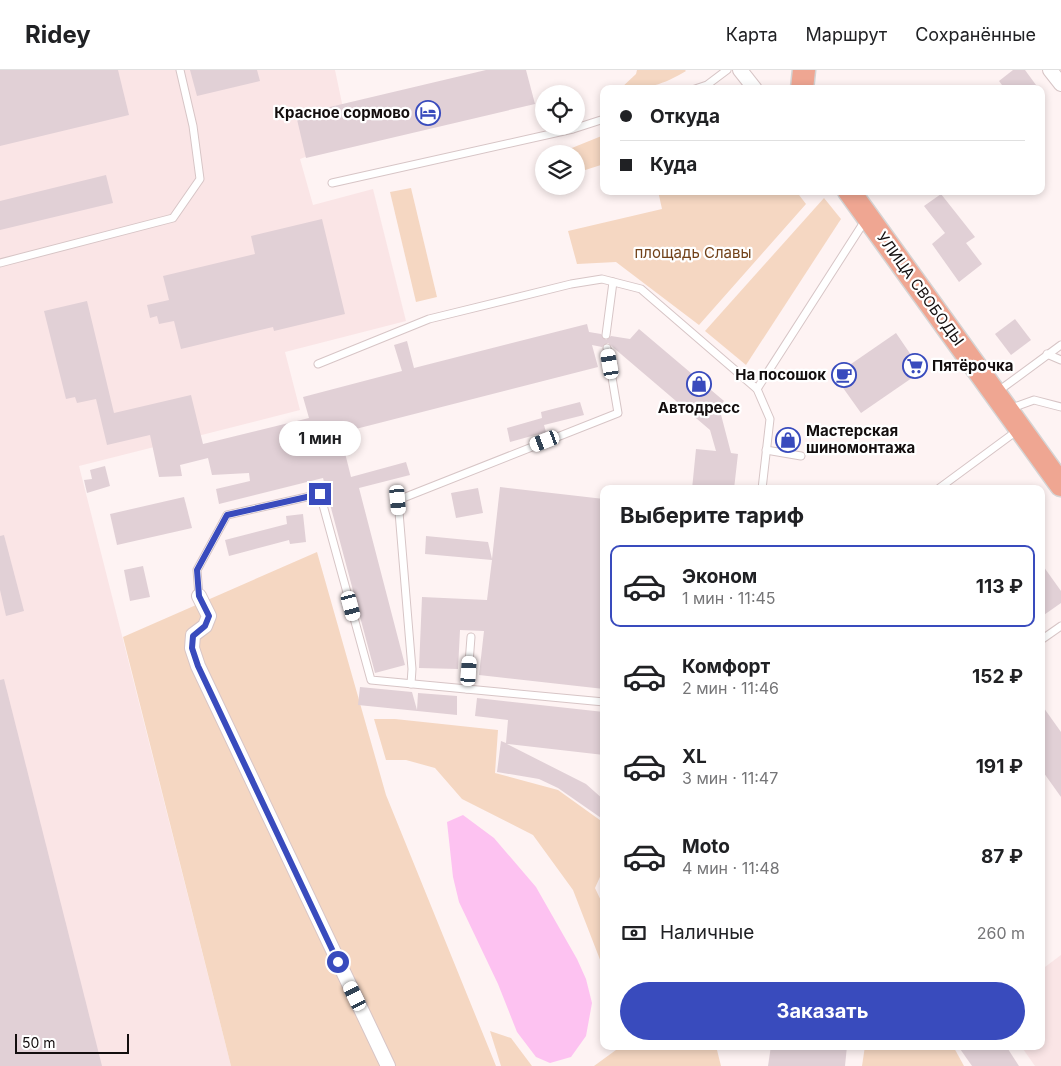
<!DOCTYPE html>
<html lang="ru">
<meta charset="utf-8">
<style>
:root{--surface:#fff;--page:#f6f6f6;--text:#202124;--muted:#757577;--line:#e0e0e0;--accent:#394bbd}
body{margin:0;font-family:Inter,sans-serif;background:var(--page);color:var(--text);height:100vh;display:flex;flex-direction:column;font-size:19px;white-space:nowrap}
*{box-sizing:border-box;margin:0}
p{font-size:16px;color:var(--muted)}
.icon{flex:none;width:28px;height:28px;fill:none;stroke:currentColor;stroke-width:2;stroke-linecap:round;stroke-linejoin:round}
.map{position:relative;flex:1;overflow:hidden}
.side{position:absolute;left:600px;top:415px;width:445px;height:565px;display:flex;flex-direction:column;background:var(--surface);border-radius:10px;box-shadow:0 2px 8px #0003}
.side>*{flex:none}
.hud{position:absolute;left:600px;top:15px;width:445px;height:110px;border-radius:10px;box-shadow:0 2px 8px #0003;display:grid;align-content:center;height:110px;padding:0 20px;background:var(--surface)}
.tools{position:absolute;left:535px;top:15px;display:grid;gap:10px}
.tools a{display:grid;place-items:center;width:50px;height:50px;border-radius:50%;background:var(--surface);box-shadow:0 2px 8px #0003;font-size:25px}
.scale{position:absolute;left:15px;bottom:12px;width:114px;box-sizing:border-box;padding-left:5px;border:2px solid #130e0e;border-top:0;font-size:14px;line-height:18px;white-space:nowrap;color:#130e0e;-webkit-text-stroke:4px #fff;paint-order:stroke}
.end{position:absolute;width:22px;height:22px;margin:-11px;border:6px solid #394bbd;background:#fff;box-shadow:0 0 0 2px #fff}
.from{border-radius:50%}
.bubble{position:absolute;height:35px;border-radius:18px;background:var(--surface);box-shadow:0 2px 8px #0003;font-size:16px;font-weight:700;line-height:35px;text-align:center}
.car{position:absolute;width:15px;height:30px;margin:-15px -8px;border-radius:6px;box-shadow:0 0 4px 1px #0007;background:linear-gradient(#fff 24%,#345 0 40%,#fff 0 76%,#345 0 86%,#fff 0)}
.hud b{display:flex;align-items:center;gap:18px;height:48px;font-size:19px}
.hud b+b{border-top:1px solid var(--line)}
.hud i{width:12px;height:12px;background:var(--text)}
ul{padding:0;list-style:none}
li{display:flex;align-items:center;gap:15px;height:82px;margin:0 10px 8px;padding:0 10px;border:2px solid transparent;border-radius:10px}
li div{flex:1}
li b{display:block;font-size:19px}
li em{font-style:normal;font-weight:700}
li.current{border-color:var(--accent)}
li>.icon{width:45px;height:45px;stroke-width:1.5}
h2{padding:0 20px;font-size:22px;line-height:60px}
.pay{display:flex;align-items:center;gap:12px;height:55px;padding:0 20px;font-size:19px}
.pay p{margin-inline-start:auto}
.action{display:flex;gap:10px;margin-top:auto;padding:10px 20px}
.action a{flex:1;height:58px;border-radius:30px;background:var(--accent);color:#fff;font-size:20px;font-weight:700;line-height:58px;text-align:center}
header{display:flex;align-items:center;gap:30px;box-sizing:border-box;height:70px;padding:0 25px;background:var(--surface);border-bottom:1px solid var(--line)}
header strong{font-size:24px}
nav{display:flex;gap:28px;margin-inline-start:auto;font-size:18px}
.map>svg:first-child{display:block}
</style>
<header>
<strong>Ridey</strong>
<nav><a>Карта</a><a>Маршрут</a><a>Сохранённые</a></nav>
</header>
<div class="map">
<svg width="1061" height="996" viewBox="0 0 1061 996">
<rect width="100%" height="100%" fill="#fef3f3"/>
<g fill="#fae5e6">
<path d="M0 0H335L343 38 308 86 300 89 313 135 373 119 406 251 285 282 300 340 79 396 231 996H0Z"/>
<path d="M1061 885V996H1035L1021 976H1041V900Z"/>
</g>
<g fill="#f5d7c2">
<path d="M637 0H685L686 1C663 15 647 19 620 19L636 4Z"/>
<path d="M604 65V94L576 103V84H557Z"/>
<path d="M411 118 437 227 416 232 390 122Z"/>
<path d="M658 121H796L806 134 699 255 616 192 577 194 568 161 662 139Z"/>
<path d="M824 128 841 149 746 295 705 261Z"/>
<path d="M317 482 386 725 496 996H231L123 567Z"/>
<path d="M374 649H395L498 660 495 703 558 720 604 753V798L595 818 604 837V900L573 820 533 765 462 729 435 698 406 690H386Z"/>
<path d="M490 961 511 968 532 996H501Z"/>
<path d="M617 976H716L721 996H594L616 980Z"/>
<path d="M865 976H953L964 996H862Z"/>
</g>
<path fill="#fdc2f1" d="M463 745 494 768 536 817 577 889 586 909 592 933 586 966 571 987 550 993 536 987 517 962 498 914 459 832 453 807 447 752Z"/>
<g fill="#e1d0d6">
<path d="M0 0H118L129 45 0 76Z"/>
<path d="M190 0H257L260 11 197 26Z"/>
<path d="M486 0H526L535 34 306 88 296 45Z"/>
<path d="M1013 0H1025L1039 19H1005L999 11Z"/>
<path d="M106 105 113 133 0 160V131Z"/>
<path d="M941 124 975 167 966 173 982 194 959 212 932 174 945 163 924 136Z"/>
<path d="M322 149 345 244 274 261 273 257 181 279 174 251 159 254 157 246 150 248 147 235 169 230 163 206 255 184 251 166Z"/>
<path d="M87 231 114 343 191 325 203 374 309 348 303 327 402 301 394 275 407 271 414 298 587 254 589 262 601 264 606 270 611 266 630 269 639 259 724 331 719 337 731 383 738 384 734 419H692L696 379 716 381 710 360 608 273 602 277 592 275 598 297 340 363 351 407 406 392 410 405 359 418 405 595 375 603 323 408 219 434 216 419 250 411 249 403 212 405 208 388 180 395 182 406 159 407 150 365 107 375 96 329 77 333 75 327 66 329 44 241Z"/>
<path d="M1015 249 1031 270 1011 285 995 264Z"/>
<path d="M896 263 922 301 861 343 841 315 844 312 838 303Z"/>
<path d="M580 332 584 345 544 355 546 362 510 372 507 358 542 348 541 342Z"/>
<path d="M105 396 110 416 87 423 84 410 92 409 90 400Z"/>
<path d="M500 417 604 429V619L479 605 484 561 460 560 458 599 419 598 422 527 487 530 492 490 425 484 426 466 488 472 492 489Z"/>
<path d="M478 418 483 443 456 448 451 423Z"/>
<path d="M184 427 192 458 117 475 110 444Z"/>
<path d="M303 444 306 472 290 474 289 470 229 486 225 470 287 454 286 446Z"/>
<path d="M4 465 24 541 6 546 0 520V466Z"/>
<path d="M1041 493 1061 521V533L1041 547Z"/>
<path d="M143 496 150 527 130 531 124 500Z"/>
<path d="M4 609 102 996H0V610Z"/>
<path d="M360 617 412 622 417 640 418 623 457 626V645L358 635Z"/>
<path d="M477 628 604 642V685L507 674 586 714 604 730V750L558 718 539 709 497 702 501 671 506 673 508 650 475 646Z"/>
<path d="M1041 634 1061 662V727L1041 699Z"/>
<path d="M771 976H847L845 996H768Z"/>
<path d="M958 976H1006L1019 996H972Z"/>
</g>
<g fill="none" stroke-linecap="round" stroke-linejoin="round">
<defs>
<g id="lane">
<path d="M695 19 707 15 727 0"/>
<path d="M332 113 573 59 604 49"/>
<path d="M0 193 173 148 200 109 193 56 180 0"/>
<path d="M606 265 613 212"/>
<path d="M1047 284 1061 290"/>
<path d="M318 294 429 249 571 214 602 209 641 219 757 319 770 349 762 419"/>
<path d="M757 319 866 149"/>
<path d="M997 322 1061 275"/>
<path d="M1009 339 1034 330 1061 337"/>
<path d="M766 380 801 386"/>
<path d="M938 419 1018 360"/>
<path d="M199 526 197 500 227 445 320 424 371 610 604 632"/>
<path d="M1041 570 1061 556"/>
<path d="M411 614 412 599 398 430 618 343 607 278"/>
<path d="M467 619 471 567"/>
</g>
<g id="street">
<path d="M740 0 755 19"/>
<path d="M1050 0 1061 14"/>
<path d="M199 526 209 546 205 556 193 565 192 578 198 596 388 996"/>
</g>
<g id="primary">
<path d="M802 19 804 0"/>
<path d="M849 121 1061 415"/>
</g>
</defs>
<use href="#lane" stroke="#d7c5c6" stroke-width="9"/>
<use href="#street" stroke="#d7c5c6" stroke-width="16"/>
<use href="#primary" stroke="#d5d4d4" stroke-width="25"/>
<use href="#lane" stroke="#fff" stroke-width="7"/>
<use href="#street" stroke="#fff" stroke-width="14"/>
<use href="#primary" stroke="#efa692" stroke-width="22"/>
</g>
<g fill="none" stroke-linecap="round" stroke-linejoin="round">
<path stroke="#394bbd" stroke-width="6" d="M320 424 227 445 197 500 199 526 209 546 205 556 193 566 192 578 198 596 338 892"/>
</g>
<defs>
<symbol id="hotel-ring" viewBox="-11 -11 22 22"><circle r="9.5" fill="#fff" stroke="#394bbd" stroke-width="1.5"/><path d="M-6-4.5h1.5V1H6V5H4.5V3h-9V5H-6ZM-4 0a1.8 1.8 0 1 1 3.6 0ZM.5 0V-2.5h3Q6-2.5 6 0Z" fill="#394bbd"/></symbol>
<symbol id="supermarket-ring" viewBox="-11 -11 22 22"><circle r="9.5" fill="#fff" stroke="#394bbd" stroke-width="1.5"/><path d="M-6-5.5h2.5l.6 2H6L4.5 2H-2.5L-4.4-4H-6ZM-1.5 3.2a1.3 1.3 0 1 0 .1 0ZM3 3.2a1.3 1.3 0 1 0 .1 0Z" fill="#394bbd"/></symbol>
<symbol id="cafe-ring" viewBox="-11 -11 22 22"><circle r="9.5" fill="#fff" stroke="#394bbd" stroke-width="1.5"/><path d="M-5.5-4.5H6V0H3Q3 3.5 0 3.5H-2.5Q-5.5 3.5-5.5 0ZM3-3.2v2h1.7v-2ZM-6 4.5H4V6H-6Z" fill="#394bbd"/></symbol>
<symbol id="shop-ring" viewBox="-11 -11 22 22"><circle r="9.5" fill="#fff" stroke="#394bbd" stroke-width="1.5"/><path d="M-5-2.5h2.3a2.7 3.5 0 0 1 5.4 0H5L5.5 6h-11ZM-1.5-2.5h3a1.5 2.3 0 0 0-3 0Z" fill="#394bbd"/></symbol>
</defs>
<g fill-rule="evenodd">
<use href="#hotel-ring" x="414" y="29" width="28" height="28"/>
<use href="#supermarket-ring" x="901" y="282" width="28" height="28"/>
<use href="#cafe-ring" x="830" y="291" width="28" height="28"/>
<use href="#shop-ring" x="685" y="300" width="28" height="28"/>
<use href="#shop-ring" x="774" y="356" width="28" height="28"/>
</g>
<g text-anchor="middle" stroke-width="4.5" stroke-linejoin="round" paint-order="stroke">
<g font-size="15" font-weight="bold" fill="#130e0e" stroke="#fff" text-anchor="end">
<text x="410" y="48">Красное сормово</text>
<text x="932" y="301" text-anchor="start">Пятёрочка</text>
<text x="826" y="310">На посошок</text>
<text x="699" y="343" text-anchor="middle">Автодресс</text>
<text x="806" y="366" text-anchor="start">Мастерская<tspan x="806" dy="17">шиномонтажа</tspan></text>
</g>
<g font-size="15" fill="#714118" stroke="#fff">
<text x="693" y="188">площадь Славы</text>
</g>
<g font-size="15" fill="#130e0e" stroke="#fff">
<text transform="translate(920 219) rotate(54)" y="5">УЛИЦА СВОБОДЫ</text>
</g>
</g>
</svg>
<div class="tools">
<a><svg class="icon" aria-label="locate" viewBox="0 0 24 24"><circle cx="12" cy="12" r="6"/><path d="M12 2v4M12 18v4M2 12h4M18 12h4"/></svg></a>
<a><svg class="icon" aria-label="layers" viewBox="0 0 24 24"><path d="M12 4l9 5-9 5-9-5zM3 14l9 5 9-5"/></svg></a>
</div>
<div class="scale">50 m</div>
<i class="end from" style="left:338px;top:892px"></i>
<i class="end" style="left:320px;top:424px"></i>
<div class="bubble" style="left:279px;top:351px;width:82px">1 мин</div>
<i class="car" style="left:610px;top:294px;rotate:350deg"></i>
<i class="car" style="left:545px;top:371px;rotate:249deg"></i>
<i class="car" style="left:398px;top:430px;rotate:175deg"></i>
<i class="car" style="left:351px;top:536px;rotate:165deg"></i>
<i class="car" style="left:469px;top:601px;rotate:4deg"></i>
<i class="car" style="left:355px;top:926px;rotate:334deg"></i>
<div class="hud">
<b><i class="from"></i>Откуда</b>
<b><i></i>Куда</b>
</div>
<section class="side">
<h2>Выберите тариф</h2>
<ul>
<li class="current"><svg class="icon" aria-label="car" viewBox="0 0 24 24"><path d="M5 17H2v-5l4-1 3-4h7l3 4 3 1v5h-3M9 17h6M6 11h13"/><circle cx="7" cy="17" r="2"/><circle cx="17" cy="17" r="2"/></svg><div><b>Эконом</b><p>1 мин · 11:45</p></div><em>113 ₽</em></li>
<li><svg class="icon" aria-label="car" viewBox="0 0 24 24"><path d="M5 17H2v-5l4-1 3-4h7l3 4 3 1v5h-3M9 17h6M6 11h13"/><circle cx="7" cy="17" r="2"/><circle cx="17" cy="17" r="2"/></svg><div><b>Комфорт</b><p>2 мин · 11:46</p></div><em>152 ₽</em></li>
<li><svg class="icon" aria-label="car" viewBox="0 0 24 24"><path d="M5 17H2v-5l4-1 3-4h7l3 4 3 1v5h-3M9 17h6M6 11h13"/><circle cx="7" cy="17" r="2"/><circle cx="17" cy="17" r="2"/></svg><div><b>XL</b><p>3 мин · 11:47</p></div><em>191 ₽</em></li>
<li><svg class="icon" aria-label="car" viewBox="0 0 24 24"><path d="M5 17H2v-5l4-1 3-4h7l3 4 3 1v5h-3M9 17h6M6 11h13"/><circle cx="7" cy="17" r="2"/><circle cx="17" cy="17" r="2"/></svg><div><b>Moto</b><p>4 мин · 11:48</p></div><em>87 ₽</em></li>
</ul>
<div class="pay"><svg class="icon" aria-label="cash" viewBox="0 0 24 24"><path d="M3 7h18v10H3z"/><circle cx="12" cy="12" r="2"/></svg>Наличные<p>260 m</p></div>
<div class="action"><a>Заказать</a></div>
</section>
</div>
